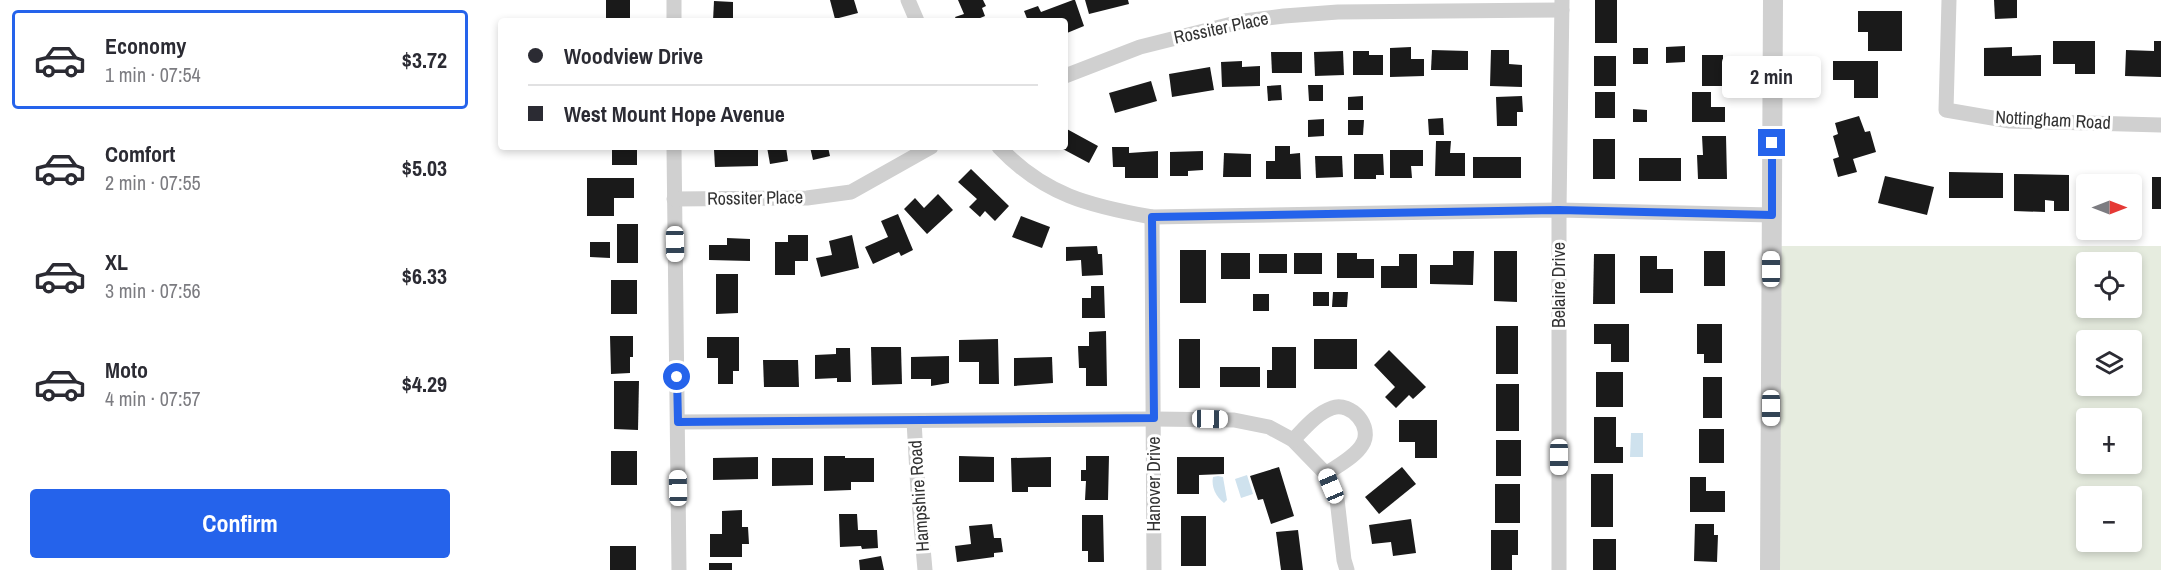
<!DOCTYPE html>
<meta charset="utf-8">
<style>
:root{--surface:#fff;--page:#f2f2f3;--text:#2b2b33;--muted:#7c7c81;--line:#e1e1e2;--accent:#2563eb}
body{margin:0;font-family:"Archivo Narrow",sans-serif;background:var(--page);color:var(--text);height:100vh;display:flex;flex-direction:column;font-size:22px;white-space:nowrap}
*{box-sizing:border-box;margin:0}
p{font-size:20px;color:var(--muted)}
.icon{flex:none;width:33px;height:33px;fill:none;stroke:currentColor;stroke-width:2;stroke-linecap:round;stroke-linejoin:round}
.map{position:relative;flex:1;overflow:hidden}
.panel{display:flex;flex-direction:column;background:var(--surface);width:480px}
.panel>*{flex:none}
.guide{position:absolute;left:18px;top:18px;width:570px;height:132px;border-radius:6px;box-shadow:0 3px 9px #0003;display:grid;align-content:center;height:132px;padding:0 30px;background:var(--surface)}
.needle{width:39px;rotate:90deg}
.controls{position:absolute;left:1596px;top:174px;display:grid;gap:12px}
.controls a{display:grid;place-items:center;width:66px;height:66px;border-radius:6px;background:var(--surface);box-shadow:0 3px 9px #0003;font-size:30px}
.end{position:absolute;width:27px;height:27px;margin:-14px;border:8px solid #2563eb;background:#fff;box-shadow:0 0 0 3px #fff}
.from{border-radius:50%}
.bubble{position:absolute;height:42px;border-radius:6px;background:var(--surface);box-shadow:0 3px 9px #0003;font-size:20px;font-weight:800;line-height:42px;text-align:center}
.car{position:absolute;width:18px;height:36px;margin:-18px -9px;border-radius:8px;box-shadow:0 0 4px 2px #0007;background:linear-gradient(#fff 24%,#345 0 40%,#fff 0 76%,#345 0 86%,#fff 0)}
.guide b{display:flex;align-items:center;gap:21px;height:57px;font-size:22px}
.guide b+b{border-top:2px solid var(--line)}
.guide i{width:15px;height:15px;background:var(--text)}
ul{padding:10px 0 0;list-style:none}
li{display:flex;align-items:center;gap:18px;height:99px;margin:0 12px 9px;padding:0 18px;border:3px solid transparent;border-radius:6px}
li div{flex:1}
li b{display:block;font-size:22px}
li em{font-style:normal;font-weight:800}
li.active{border-color:var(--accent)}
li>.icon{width:54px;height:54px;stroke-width:1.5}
.button{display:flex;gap:12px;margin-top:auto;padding:12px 30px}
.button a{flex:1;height:69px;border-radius:6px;background:var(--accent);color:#fff;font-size:24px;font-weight:800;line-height:69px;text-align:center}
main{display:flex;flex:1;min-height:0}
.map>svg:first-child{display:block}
</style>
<main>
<section class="panel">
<ul>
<li class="active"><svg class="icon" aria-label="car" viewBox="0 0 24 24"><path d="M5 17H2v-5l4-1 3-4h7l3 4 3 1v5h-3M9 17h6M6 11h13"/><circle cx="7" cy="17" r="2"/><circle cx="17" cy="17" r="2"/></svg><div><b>Economy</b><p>1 min · 07:54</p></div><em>$3.72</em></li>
<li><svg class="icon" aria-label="car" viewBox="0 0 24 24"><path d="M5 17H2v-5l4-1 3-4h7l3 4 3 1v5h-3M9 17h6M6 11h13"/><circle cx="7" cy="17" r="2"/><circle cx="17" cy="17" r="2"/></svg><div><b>Comfort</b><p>2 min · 07:55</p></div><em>$5.03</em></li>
<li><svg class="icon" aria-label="car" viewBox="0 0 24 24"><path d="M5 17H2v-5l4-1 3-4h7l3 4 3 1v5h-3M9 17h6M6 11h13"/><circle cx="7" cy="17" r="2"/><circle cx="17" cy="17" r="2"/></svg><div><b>XL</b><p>3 min · 07:56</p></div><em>$6.33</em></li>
<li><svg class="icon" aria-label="car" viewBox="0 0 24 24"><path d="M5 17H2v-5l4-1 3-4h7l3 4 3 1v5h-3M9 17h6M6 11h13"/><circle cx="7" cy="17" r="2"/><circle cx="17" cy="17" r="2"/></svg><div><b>Moto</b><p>4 min · 07:57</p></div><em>$4.29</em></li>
</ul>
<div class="button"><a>Confirm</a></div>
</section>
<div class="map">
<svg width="1681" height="570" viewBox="0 0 1681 570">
<rect width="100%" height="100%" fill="#fff"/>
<path fill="#e6ecdf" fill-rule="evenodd" d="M1291 246H1681V570H1290ZM1606 262H1652V308H1606ZM1606 340H1652V386H1606ZM1606 418H1652V464H1606ZM1606 496H1652V542H1606Z"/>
<g fill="#cfe2ee">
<path d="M1151 433H1163V457H1150Z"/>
<path d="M767 475 773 494 761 498 755 479Z"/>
<path d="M738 476 743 477 747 500 744 503C736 497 731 487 733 477Z"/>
</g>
<g fill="#1a1a1a">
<rect x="126" y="0" width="24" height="20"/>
<path d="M350 0H374L378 13 355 19Z"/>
<path d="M478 0H503L506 6 502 8 505 16 493 21H477L475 17 484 14Z"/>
<path d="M593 0H595L604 26 587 33 585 31V21H548L544 11 558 6 561 12Z"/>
<path d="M605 0H648L649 4 609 14Z"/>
<rect x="1115" y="0" width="22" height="43"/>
<path d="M1514 0H1537V18L1515 19Z"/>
<path d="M234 1 253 2V21H233Z"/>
<path d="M1378 11H1422V51H1388V32H1378Z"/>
<path d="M1573 41H1615V74H1595V64H1573Z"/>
<path d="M1674 41H1681V77L1645 76 1646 50 1674 51Z"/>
<path d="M1205 46V62L1186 63V47Z"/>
<path d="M931 47V59H944V76L910 77V48Z"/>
<path d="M1532 47V56L1561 55V76H1504V48Z"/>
<rect x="1153" y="48" width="15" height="16"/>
<path d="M952 50 988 51V70H951Z"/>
<path d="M1011 50H1029V64L1042 65V87L1010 86Z"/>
<path d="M863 51 864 75 835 76 834 52Z"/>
<path d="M873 51H889V55H903V75H873Z"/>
<path d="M791 52H822V73H792Z"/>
<rect x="1222" y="55" width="21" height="31"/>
<rect x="1114" y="56" width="22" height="30"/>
<path d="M762 61V67L780 66V86L742 87 741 62Z"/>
<path d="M1353 61H1398V98H1374V80H1353Z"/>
<path d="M730 67 734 90 692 97 689 74Z"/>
<path d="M671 81 677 101 635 113 629 93Z"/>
<path d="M801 85 802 100 788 101 787 86Z"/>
<path d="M828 85H843V101H829Z"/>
<rect x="1115" y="92" width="20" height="26"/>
<path d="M1212 92H1231V107H1245V122H1212Z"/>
<path d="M883 96V110H868V97Z"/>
<path d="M1042 96 1043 112H1037V126H1017L1016 97Z"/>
<path d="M1153 109 1167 110V122H1153Z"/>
<path d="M1379 116 1385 132 1390 131 1396 152 1373 159 1377 172 1358 177 1353 159 1359 157 1353 136 1358 134 1355 123Z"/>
<path d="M963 118 964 135H949L948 119Z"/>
<path d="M844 119V136L828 137V120Z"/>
<path d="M868 120H884L883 135H868Z"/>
<path d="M585 128 618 146 609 163 579 147H585Z"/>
<path d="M1222 136H1246L1247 179H1218L1217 155H1223Z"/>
<rect x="1113" y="139" width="22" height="40"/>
<path d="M956 141H971L970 153H985V176H955Z"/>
<path d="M795 146H810V154L820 153 821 179H786V161H795Z"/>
<rect x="132" y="147" width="25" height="18"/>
<path d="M287 147H306L308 161 290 164Z"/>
<path d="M330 147H348L350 156 333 160Z"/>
<path d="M632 147H649V153L678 151V178H645V167H633Z"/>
<path d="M278 149V166L235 167 234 150Z"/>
<path d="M910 150H943V166H931L932 178H910Z"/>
<path d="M723 151V170L708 171V176H690V152Z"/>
<path d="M744 153 771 154V177H743Z"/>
<path d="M874 154H903L904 175H896V179H874Z"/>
<path d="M835 156H862L863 177 836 178Z"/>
<rect x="993" y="157" width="48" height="21"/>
<rect x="1159" y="158" width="42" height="23"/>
<path d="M491 169 529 206 515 221 505 211 500 217 489 207 497 199 478 182Z"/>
<path d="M1469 172 1523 173V198H1469Z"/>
<path d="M1534 174 1589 175V211H1574V201L1565 200V212L1534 211Z"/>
<path d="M1405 176 1454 187 1447 215 1398 203Z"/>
<rect x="1672" y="177" width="9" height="32"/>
<path d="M107 178H154V198H134V216H107Z"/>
<path d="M1602 178H1654V208H1652V184H1606V208H1602Z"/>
<path d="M458 194 473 210 447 234 424 209 435 198 444 208Z"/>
<path d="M418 214 433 250 421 256 419 252 393 264 385 247 408 237 401 221Z"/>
<path d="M541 216 570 227 562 248 532 237Z"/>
<rect x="137" y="224" width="21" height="39"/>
<path d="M308 235H328V261H315V275H295V242H308Z"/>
<path d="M372 235 379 268 341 277 336 258 352 255 349 241Z"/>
<path d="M247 238 270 239V261L229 260V245H247Z"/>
<path d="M110 242H130V258L110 257Z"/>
<path d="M617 246 618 254H622L623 275 602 276 601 260 586 261V247Z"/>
<rect x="700" y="250" width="26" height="53"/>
<path d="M973 251H994L993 285 950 284V265H973Z"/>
<path d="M1014 251H1037V302L1014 301Z"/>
<rect x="1224" y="251" width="21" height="35"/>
<rect x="741" y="253" width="29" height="26"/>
<rect x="814" y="253" width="28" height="21"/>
<path d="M857 253H877V259H894V278H857Z"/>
<rect x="779" y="254" width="28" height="19"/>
<path d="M919 254H937V288H901V266H919Z"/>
<path d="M1114 254H1135V304H1113Z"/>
<path d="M1160 256H1177V269H1193V293H1160Z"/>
<path d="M236 274H258V313L236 314Z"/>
<rect x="131" y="280" width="26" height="34"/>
<path d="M611 286H624L625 318H602V298H611Z"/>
<rect x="833" y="292" width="16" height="14"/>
<path d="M853 292H868L867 307H852Z"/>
<rect x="773" y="294" width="16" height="17"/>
<path d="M1114 324H1149V362H1131V344H1114Z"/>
<path d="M1217 324H1242V363H1224V354H1217Z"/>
<rect x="1016" y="326" width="22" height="48"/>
<path d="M626 331 627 386H606V368H599L598 346H609V332Z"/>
<path d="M130 336H153V357H150V373L131 374Z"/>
<path d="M227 337H259V371H253V384H238V358H227Z"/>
<path d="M518 339 519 384H499V362H479V340Z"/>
<rect x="699" y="339" width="21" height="49"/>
<rect x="834" y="339" width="43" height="30"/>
<path d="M391 347H421L422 384 392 385Z"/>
<path d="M792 347H816V388H787V370H792Z"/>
<path d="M356 348H370L371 382H357V378L335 379V355L356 354Z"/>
<path d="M909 350 946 387 933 399 929 395 916 408 905 397 915 387 894 365Z"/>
<path d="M469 356V383L451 386V379H431V357Z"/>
<path d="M572 357 573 383 534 386V358Z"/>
<path d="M283 360H318L319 387H284Z"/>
<rect x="740" y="367" width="40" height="20"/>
<rect x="1116" y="372" width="27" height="35"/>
<rect x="1223" y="377" width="19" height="41"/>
<path d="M134 381H159L158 430 134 429Z"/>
<rect x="1016" y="384" width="23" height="47"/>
<path d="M1114 417H1136V447H1143V463H1114Z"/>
<path d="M919 420H957V458H935V442H919Z"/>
<rect x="1219" y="429" width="25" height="34"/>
<rect x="1016" y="440" width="25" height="36"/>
<rect x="131" y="451" width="26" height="34"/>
<path d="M344 456H365V458H394V482H371V490L344 491Z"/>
<path d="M479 456 514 457V482H479Z"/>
<path d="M606 456H629L628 500H605L606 481H601V470H606Z"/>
<path d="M278 457V479L233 480V458Z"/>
<path d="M571 457V487H548V492H532L531 458Z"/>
<path d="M697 457H744V474L719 475V494H697Z"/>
<path d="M292 458H333V485L292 486Z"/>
<path d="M799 467 814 516 791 524 783 499 778 500 770 476Z"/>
<path d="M922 467 936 484 899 514 885 497Z"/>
<rect x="1111" y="474" width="22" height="53"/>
<path d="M1210 477H1226V491H1245V512H1210Z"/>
<rect x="1015" y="484" width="25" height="39"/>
<path d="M262 510V527H268L269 544H262V557H230V534H242V511Z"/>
<path d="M359 514H377L378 530H397L398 548 382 549 381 546 360 547Z"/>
<path d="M602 515H623L624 562H608V551H602Z"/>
<rect x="701" y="516" width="25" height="50"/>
<path d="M931 519 936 553 913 556 911 542 892 544 889 525Z"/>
<path d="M512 524 514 538H521L523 552 514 553V557L477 562 475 546 491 544 489 526Z"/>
<path d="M1215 524H1234V535H1238L1237 562 1214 561Z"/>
<path d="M818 530 823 570H801L796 532Z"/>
<path d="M1011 530H1038V555H1032V570H1011Z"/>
<rect x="1113" y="539" width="23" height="31"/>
<rect x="130" y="546" width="26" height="24"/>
<path d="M401 556 404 570H380L379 560Z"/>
<rect x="229" y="563" width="23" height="7"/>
</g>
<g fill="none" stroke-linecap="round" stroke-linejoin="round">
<g stroke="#d0d0d0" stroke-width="15">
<path d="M194 0V21"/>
<path d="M428 0 437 21"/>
<path d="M1469 0 1466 110 1530 121 1681 125"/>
<path d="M585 76 660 47 764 21 804 16 858 12 1082 10"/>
<path d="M194 147 199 570"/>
<path d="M519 147C564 195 610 206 672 217L1079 210 1291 215"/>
<path d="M194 199 327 198 371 192 451 147"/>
<path d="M672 217 674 570"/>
<path d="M434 421 438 491 445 570"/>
<path d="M198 422 674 419 754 420 789 427 813 440 846 474 857 499 864 560 867 570"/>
<path d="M813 440C824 429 837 413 852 408 871 401 894 427 882 445 875 457 857 466 846 474"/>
<path d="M1079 570V210L1082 0"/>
</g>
<path stroke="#d0d0d0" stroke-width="20" d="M1290 570 1293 0"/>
</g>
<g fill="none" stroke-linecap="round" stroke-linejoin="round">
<path stroke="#2563eb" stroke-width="8" d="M197 377 198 422 674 418 672 217 1079 210 1292 215V143"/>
</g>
<g text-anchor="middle" stroke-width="6" stroke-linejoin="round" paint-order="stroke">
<g font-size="18" fill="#333" stroke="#fff">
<text transform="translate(741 28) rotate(-12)" y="6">Rossiter Place</text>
<text transform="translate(1573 120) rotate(3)" y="6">Nottingham Road</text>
<text transform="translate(275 198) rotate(-1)" y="6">Rossiter Place</text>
<text transform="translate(1079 285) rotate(-90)" y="6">Belaire Drive</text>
<text transform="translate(674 484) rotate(-90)" y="6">Hanover Drive</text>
<text transform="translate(439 496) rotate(-94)" y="6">Hampshire Road</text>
</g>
</g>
</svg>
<div class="controls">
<a><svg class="needle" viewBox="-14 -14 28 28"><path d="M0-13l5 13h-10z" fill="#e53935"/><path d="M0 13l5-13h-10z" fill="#7c7c81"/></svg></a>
<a><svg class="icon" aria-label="locate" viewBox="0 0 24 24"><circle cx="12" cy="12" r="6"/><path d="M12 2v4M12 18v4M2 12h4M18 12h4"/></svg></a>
<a><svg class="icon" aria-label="layers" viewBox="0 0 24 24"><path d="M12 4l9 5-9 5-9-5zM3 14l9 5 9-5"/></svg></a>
<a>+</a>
<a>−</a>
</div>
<i class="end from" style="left:197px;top:377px"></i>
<i class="end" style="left:1292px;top:143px"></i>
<div class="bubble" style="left:1242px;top:56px;width:99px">2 min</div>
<i class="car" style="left:195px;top:244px;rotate:179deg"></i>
<i class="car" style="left:1291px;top:269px;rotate:0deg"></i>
<i class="car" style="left:1291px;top:408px;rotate:180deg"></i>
<i class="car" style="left:730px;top:419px;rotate:91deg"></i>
<i class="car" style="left:1079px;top:457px;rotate:180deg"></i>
<i class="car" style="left:851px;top:486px;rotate:337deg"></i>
<i class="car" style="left:198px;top:488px;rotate:359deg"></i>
<div class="guide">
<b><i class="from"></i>Woodview Drive</b>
<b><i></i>West Mount Hope Avenue</b>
</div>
</div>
</main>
